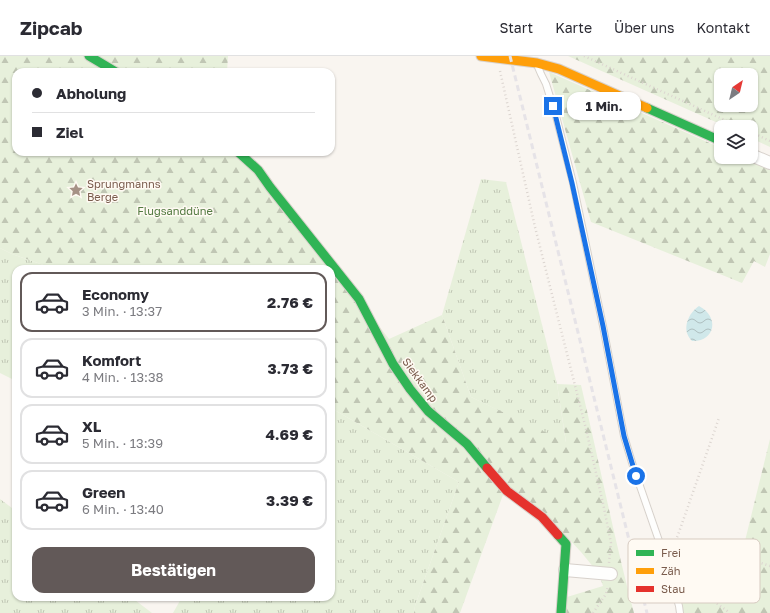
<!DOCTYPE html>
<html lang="de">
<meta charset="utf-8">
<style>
:root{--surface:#fff;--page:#f7f7f7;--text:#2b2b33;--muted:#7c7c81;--line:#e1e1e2;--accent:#625958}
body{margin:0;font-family:"Golos Text",sans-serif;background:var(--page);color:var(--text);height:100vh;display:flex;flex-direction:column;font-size:15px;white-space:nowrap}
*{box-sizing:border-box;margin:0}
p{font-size:13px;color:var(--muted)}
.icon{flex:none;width:22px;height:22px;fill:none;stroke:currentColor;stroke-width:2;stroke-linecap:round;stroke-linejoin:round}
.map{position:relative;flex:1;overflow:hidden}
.drawer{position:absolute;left:12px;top:209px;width:323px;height:336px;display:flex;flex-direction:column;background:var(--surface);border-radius:12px;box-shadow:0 1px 3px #0004}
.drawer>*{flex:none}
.banner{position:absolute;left:12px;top:12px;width:323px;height:88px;border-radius:12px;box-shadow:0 1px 3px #0004;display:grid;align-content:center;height:88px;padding:0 20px;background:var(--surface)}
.needle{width:26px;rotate:35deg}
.fabs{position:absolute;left:714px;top:12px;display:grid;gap:8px}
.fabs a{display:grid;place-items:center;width:44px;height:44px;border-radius:8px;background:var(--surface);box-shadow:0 1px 3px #0004;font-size:20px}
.end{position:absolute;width:18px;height:18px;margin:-9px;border:5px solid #1a73e8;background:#fff;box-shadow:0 0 0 2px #fff}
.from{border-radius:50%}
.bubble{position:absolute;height:28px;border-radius:12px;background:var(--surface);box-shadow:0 1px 3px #0004;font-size:13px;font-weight:700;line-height:28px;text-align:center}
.banner b{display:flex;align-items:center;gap:14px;height:38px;font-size:15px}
.banner b+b{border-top:1px solid var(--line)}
.banner i{width:10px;height:10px;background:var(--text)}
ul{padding:7px 0 0;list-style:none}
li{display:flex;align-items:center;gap:12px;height:60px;margin:0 8px 6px;padding:0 12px;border:2px solid var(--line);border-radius:12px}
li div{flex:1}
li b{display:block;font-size:15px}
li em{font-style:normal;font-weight:700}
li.current{border-color:var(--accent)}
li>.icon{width:36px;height:36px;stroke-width:1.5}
.button{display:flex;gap:8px;margin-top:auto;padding:8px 20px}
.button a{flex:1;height:46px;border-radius:12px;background:var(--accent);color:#fff;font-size:16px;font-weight:700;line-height:46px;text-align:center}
header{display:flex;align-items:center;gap:24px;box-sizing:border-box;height:56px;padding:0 20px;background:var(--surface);border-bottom:1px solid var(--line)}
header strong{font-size:19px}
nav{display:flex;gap:22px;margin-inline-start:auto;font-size:14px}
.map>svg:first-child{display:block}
</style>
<header>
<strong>Zipcab</strong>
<nav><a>Start</a><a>Karte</a><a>Über uns</a><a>Kontakt</a></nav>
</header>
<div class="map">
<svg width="770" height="557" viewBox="0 0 770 557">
<defs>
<pattern id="grass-tufts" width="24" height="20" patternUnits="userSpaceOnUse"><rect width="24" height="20" fill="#e7f0db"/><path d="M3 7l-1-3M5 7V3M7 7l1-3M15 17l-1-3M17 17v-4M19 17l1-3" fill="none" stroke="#c0c6b4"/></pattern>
<pattern id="forest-firs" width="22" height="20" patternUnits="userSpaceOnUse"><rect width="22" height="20" fill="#e7f0db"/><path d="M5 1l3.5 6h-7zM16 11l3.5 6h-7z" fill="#c0c6b4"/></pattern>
<pattern id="water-waves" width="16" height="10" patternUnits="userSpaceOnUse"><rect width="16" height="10" fill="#d0e8ea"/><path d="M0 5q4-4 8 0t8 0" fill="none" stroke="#aebfc0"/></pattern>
</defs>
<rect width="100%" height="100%" fill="#f9f5f0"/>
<g fill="url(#grass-tufts)">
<path d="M481 123 506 126 557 328 566 387 471 341 442 259Z"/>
<path d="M0 192 12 198 55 213H16V325L0 317Z"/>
<path d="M331 352 459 426 415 550 414 557H173L182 541H331Z"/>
<path d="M0 443 16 455V541H131L152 557H0Z"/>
</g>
<g fill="url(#forest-firs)" fill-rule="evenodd">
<path d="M0 0H228L227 16H16V96H246L389 283 442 259 471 341 566 386 557 328 581 329C599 405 614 482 634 557H566L567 541 603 530 599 518 581 496 542 454 504 436 460 557H414L415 550 459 426 331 352V213H55L12 198 0 192Z"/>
<path d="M568 0H770V91L751 82V71H727ZM721 19H751V49H721Z"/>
<path d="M549 16 721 92V101H742L770 113V198L765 211 754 205 742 227 591 166Z"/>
<path d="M770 383V557H682L673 518 664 513 659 499 667 487 690 500 744 489Z"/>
</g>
<path fill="url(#water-waves)" d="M699 250C720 261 715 286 692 285 690 283 688 280 687 277 684 267 691 255 699 250Z"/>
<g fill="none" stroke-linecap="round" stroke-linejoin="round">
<defs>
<path id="lane" d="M538 11 541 18 546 28 556 60 573 127 603 270 624 380 633 410 666 505 679 550 680 557"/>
<g id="street">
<path d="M751 99 770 107"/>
<path d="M565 514 611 518"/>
</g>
<g id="fast">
<path d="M89 0 116 16"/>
<path d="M647 52 721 85"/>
<path d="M238 96 258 114 270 131 359 243 393 308 410 333 428 355 467 388 487 412"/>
<path d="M558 479 566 488 561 557"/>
</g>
<path id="slow" d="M481 0 537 7 559 13 647 52"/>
<path id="jam" d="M487 412 507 435 542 461 558 479"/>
</defs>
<use href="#lane" stroke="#d7d1cb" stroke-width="8"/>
<use href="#street" stroke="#d7d1cb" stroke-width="14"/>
<use href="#fast" stroke="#d9d2cb" stroke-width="11"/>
<use href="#slow" stroke="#d9d2cb" stroke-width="11"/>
<use href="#jam" stroke="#d9d2cb" stroke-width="11"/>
<g stroke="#dcd5d0" stroke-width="2.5" stroke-dasharray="1 3" stroke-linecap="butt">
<path d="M584 0 740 71"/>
<path d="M500 15 535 171 586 373 604 452 611 487 609 507"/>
<path d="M751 76 770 85"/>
<path d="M672 492 678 479 719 362"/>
<path d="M674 505 700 506 755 505 770 510"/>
<path d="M680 517 705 539 730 557"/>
<path d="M593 557 606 538 608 530"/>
</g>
<use href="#lane" stroke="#fefefd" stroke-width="6"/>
<use href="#street" stroke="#fefefd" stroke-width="12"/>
<use href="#fast" stroke="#30b455" stroke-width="9"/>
<use href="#slow" stroke="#ff9f0a" stroke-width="9"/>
<use href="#jam" stroke="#e5322d" stroke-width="9"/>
<path stroke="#e6e3e7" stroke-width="3" stroke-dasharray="6 4" stroke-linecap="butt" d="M510 0 647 557"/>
</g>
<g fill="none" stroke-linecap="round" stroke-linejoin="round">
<path stroke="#1a73e8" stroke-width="5" d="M553 50 572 127 603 270 624 380 636 420"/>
</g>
<defs>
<symbol id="sight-bare" viewBox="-9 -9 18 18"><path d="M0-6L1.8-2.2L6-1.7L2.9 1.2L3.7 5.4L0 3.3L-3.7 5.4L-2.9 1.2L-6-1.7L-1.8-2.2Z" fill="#a69286" stroke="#fffaf3" stroke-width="2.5" paint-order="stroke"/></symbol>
</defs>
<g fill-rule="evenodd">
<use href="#sight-bare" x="66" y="124" width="20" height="20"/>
</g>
<g text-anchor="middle" stroke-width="3" stroke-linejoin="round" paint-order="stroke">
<g font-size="11" fill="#7a5c4d" stroke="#fffaf3" text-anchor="start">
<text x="87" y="132">Sprungmanns<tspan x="87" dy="13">Berge</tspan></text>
</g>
<g font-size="11" fill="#537a41" stroke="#fffaf3">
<text x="175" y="159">Flugsanddüne</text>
</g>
<g font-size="11" fill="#7a5c4d" stroke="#fffaf3">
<text transform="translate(420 324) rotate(54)" y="4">Siekkamp</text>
</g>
</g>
<rect x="628" y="483" width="132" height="64" rx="6" fill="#fffaf3" stroke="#d7cbc1" stroke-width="1"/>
<rect x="636" y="494" width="18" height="6" fill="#30b455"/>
<rect x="636" y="512" width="18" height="6" fill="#ff9f0a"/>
<rect x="636" y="530" width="18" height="6" fill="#e5322d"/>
<g font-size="11" fill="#7a5c4d">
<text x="661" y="501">Frei</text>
<text x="661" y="519">Zäh</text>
<text x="661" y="537">Stau</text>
</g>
</svg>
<div class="fabs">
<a><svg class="needle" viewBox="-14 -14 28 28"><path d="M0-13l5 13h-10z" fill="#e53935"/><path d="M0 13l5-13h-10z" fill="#7c7c81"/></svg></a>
<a><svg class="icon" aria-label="layers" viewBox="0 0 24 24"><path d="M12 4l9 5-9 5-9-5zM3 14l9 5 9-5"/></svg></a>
</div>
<i class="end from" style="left:636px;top:420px"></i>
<i class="end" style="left:553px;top:50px"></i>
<div class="bubble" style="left:567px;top:36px;width:74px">1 Min.</div>
<div class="banner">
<b><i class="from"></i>Abholung</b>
<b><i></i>Ziel</b>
</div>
<section class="drawer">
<ul>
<li class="current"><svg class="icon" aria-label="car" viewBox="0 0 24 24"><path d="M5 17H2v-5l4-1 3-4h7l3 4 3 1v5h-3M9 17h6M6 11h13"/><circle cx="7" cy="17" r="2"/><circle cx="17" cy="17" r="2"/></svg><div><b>Economy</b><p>3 Min. · 13:37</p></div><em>2.76 €</em></li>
<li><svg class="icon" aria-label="car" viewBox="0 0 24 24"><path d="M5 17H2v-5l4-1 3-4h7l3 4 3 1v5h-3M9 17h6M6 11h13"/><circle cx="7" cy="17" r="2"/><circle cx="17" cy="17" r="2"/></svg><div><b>Komfort</b><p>4 Min. · 13:38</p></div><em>3.73 €</em></li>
<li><svg class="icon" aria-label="car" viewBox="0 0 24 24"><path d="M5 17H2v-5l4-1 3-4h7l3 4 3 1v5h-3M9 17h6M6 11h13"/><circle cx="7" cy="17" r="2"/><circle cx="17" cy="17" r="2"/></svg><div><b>XL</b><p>5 Min. · 13:39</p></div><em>4.69 €</em></li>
<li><svg class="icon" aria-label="car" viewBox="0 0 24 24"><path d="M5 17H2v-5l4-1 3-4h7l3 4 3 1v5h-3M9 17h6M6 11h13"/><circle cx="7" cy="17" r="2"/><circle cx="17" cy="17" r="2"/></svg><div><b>Green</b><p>6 Min. · 13:40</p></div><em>3.39 €</em></li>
</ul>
<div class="button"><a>Bestätigen</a></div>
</section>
</div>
